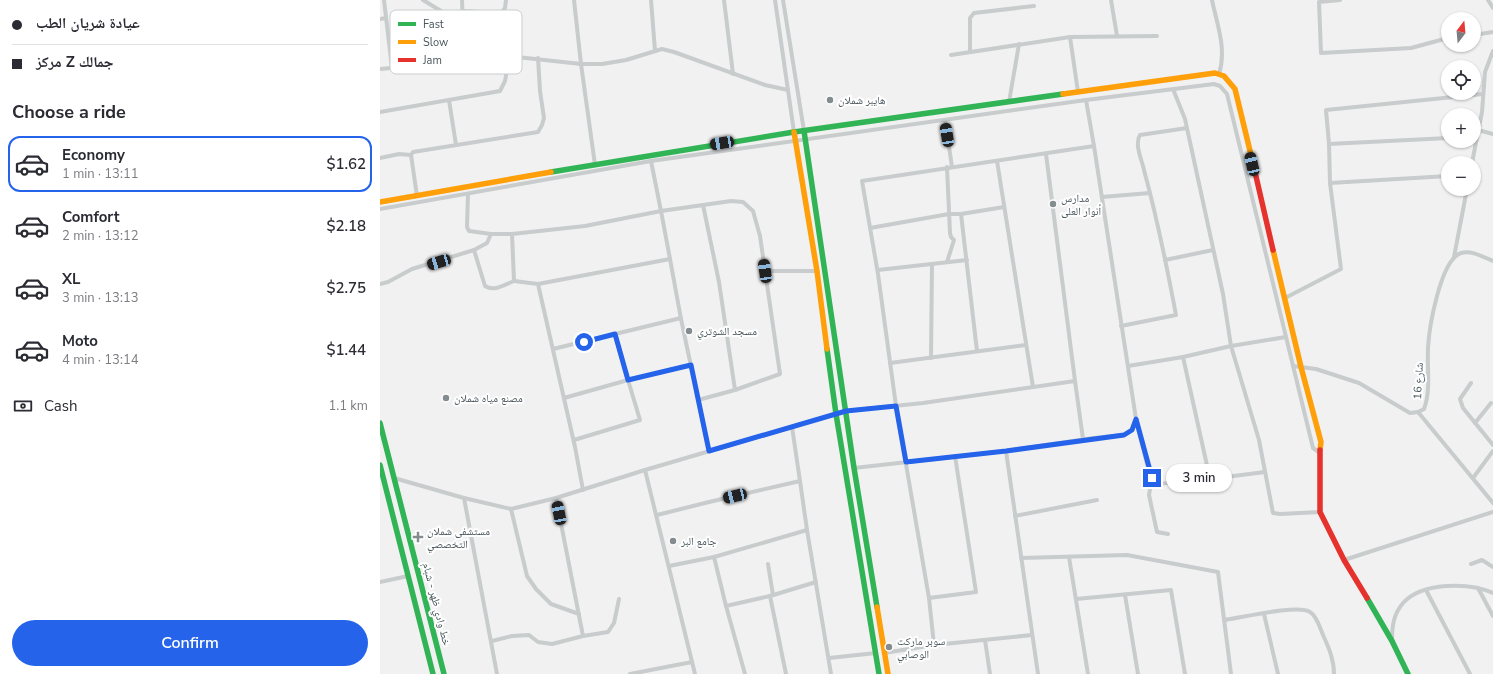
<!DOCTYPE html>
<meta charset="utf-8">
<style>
:root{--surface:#fff;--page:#f2f2f3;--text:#2b2b33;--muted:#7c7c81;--line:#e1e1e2;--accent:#2563eb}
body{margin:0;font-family:"Nunito Sans","Noto Naskh Arabic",sans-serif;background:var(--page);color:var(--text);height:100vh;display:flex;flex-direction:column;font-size:15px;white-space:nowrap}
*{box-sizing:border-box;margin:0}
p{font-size:13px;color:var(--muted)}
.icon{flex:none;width:22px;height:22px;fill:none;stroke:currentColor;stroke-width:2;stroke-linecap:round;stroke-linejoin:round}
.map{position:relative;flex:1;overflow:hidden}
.panel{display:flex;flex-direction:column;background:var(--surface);width:380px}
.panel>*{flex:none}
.banner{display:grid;align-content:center;height:88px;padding:0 12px;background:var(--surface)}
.needle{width:26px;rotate:16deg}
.buttons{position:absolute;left:1061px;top:12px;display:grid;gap:8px}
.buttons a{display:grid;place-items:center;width:40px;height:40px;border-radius:50%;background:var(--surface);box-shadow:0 1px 3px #0004;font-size:20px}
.end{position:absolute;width:18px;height:18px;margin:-9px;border:5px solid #2563eb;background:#fff;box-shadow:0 0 0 2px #fff}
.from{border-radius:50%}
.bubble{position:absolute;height:28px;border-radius:14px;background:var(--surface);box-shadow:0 1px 3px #0004;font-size:13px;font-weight:600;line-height:28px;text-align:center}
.car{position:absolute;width:12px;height:24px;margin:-12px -6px;border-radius:5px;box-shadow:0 0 3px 1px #0007;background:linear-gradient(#222 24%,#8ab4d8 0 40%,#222 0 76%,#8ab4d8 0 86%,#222 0)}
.banner b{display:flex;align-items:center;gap:14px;height:38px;font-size:15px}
.banner b+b{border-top:1px solid var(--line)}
.banner i{width:10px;height:10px;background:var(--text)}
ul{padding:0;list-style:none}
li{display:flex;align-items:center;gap:12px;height:56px;margin:0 8px 6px;padding:0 4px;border:2px solid transparent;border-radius:12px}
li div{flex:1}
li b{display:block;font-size:15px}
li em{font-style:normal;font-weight:600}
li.selected{border-color:var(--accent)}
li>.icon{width:36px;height:36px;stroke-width:1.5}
h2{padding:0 12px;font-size:18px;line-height:48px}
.pay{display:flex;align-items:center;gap:10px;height:44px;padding:0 12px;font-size:15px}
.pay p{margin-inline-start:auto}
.primary-button{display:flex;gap:8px;margin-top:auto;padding:8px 12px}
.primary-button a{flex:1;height:46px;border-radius:24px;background:var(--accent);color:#fff;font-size:16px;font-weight:600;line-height:46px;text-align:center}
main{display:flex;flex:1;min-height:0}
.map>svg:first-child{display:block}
</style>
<main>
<section class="panel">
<div class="banner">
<b><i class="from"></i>عيادة شريان الطب</b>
<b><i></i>مركز Z جمالك</b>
</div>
<h2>Choose a ride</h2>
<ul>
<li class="selected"><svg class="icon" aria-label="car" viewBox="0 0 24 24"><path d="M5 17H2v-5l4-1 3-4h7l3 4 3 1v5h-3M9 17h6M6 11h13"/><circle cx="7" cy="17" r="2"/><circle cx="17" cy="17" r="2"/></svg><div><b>Economy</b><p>1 min · 13:11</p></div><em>$1.62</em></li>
<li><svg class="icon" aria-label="car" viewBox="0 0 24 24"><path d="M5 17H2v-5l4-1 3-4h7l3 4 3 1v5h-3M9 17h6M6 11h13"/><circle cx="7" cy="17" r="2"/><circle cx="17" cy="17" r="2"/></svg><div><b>Comfort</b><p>2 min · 13:12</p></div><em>$2.18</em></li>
<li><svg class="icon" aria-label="car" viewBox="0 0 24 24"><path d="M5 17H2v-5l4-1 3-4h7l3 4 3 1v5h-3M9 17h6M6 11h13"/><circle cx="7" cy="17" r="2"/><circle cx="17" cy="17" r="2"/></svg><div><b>XL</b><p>3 min · 13:13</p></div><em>$2.75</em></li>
<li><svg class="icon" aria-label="car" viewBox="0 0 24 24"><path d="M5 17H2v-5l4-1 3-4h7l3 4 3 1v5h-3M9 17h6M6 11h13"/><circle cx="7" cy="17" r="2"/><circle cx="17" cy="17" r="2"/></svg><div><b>Moto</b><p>4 min · 13:14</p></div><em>$1.44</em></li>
</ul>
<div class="pay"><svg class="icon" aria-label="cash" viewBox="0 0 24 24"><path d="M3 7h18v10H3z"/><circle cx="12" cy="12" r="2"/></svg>Cash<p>1.1 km</p></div>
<div class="primary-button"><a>Confirm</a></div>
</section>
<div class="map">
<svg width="1113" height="674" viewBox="0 0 1113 674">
<rect width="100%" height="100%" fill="#f1f1f1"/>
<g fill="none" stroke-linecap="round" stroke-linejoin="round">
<g stroke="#c8cccc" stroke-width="4">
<path d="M4 0 12 68"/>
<path d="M43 0 137 57 201 64H222L246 60 282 49 294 52 385 85 408 90"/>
<path d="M82 0 83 25"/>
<path d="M194 0 201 64 215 165"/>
<path d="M271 0 275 51"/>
<path d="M344 0 353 74"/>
<path d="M395 0 414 132"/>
<path d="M403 0 424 131"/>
<path d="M731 0 737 36"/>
<path d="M832 0C837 24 847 49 839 74"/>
<path d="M960 0 939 2 941 53 1031 48 1068 38"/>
<path d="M1108 0 1113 8"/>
<path d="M83 11 121 13 125 8 126 0"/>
<path d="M0 19 6 18"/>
<path d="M1094 35 1113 32"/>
<path d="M690 37 698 92"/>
<path d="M590 52V18L594 13 654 6"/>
<path d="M571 55 690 37 777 36"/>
<path d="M0 69 131 57"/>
<path d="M793 89 805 119 843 294 851 346 803 357 830 479 885 472"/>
<path d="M69 100 76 145"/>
<path d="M629 102 639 44"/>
<path d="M0 112 120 91 125 81 129 58"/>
<path d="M565 120 572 167"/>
<path d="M1098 130 1113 134"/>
<path d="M949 144 946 110 1103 94"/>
<path d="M666 154 695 381 703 439"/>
<path d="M0 158 19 154 31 155"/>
<path d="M271 161 281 211 323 205 339 282 355 390 318 400"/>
<path d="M617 161 653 387"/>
<path d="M1092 163 1102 112 1105 72 1113 51"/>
<path d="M950 183 949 144 1068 138"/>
<path d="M88 194 87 227 89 231 111 234H132"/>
<path d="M37 196 31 155 33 152 158 132 162 125 164 118 160 91 158 58"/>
<path d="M722 197 770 193"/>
<path d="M323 205 351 201 363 202 373 211 380 236 400 374 355 390"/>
<path d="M0 209 271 161 706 100 834 84 840 86 847 94 933 448 940 453"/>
<path d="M581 214 624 207"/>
<path d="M490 228 569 214H581L597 351"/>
<path d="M94 250 105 286C114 292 124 285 134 281"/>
<path d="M1074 257 1087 189"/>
<path d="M290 259 301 319 329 451"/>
<path d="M785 260 833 250"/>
<path d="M567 262 574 240 571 237 570 233 567 167"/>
<path d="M498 270 587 260"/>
<path d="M385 271H437"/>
<path d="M0 284 8 282 32 269 94 250 107 243 111 234"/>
<path d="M158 284 290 259 281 211 205 226 132 234 134 281 158 284 195 447 203 490"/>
<path d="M905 298 961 269 950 183 1068 176"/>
<path d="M301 318 235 334 248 380 311 365"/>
<path d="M741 326 796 315C787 267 777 218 764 170 762 160 754 144 760 135L807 128"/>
<path d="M906 337 851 346 879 440 893 513 900 514 940 512"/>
<path d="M173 349 235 334"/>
<path d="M551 358 552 264"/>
<path d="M510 363 646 345"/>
<path d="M748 366 803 357"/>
<path d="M913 366 936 369 979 383 1030 413 1038 412 1044 409C1051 391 1047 368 1048 348 1049 329 1060 260 1081 253 1092 250 1103 257 1113 261"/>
<path d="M1091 383 1080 399 1083 408 1113 445"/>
<path d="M184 398 248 380 260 420 194 440"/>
<path d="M1038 412 1113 503"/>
<path d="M756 420 769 472 772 478 777 484 830 479"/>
<path d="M1095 423 1111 403"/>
<path d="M626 451 658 674"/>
<path d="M575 456 596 592 549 598 516 406 498 274 482 181 714 146"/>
<path d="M474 468 626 451 713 438 744 435 752 430 756 419 714 146 706 100"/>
<path d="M265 470 315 674"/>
<path d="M14 478 84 498 131 509 176 498 265 470 466 411 543 403 695 381"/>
<path d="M772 478 769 495 777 532 788 534"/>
<path d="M1093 478 1113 451"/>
<path d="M420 481 427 530 451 674"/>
<path d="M84 498 117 674"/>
<path d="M176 498 203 636"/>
<path d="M131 509 147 576 156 589 171 604 199 614"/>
<path d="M277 515 329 502 420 481 412 427"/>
<path d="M635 516 717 500"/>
<path d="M334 557 427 530"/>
<path d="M689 557 708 674"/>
<path d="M641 558 747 555 838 572 851 674"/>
<path d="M964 560 1113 512"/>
<path d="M388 564 393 595"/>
<path d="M1091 564 1102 560 1113 567"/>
<path d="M289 566 334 557 346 606"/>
<path d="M0 582 28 576"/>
<path d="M1098 588 1113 616"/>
<path d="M1046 590 1090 674"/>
<path d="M745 595 758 674"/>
<path d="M390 596 436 582"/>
<path d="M549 598 554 645"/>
<path d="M696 599 791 590 805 674"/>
<path d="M884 614 898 674"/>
<path d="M844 620C860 618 918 604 930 612 937 616 940 628 943 635 949 648 954 660 954 674"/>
<path d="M605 640 610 674"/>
<path d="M112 641 132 636 149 635 158 642 172 644 203 636 228 632 234 623 239 599"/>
<path d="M1012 641C1012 627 1013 615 1023 603 1042 582 1089 582 1113 593"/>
<path d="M504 653 554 645 652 635"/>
<path d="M449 658 496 653"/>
<path d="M250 674 312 662"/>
<path d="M365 674 346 606 390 596 406 674"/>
</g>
<g stroke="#30b455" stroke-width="5.5">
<path d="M424 131 474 468 497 607"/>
<path d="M171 172 414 132 683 94"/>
<path d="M447 349 456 414 499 674"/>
<path d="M0 423 64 674"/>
<path d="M0 465 53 674"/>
<path d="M987 598 1012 641 1028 674"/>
</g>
<g stroke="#ff9f0a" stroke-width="5.5">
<path d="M683 94 835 73 844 76 855 89 872 159"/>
<path d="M414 132 437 271 447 349"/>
<path d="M0 202 171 172"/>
<path d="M893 250 921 367 941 442 940 450"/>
<path d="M497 607 508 674"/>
</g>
<g stroke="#e5322d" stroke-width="5.5">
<path d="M872 159 893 250"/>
<path d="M940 450V512L964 560 987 598"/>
</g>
</g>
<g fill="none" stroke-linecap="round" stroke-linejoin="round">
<path stroke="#2563eb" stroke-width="5" d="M204 342 235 334 248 380 311 365 329 451 466 411 516 406 526 462 626 451 744 435 752 430 756 419 772 478"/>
</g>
<g fill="#848c90" stroke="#fff" stroke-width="1.5">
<circle cx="450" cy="100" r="4"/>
<circle cx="673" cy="204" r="4"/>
<circle cx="309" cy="331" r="4"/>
<circle cx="66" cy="398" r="4"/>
<path d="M36 531h4v4h4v4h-4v4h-4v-4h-4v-4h4z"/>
<circle cx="293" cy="541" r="4"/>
<circle cx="509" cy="647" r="4"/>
</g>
<g text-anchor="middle" stroke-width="4" stroke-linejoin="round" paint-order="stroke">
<g font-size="11" fill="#49565b" stroke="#fff" text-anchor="start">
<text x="458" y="104">هايبر شملان</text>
<text x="681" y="202">مدارس<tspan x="681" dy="13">أنوار العلى</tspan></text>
<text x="317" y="335">مسجد الشوتري</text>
<text x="74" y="402">مصنع مياه شملان</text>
<text x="47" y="535">مستشفى شملان<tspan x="47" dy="13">التخصصي</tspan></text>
<text x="301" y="545">جامع البر</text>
<text x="517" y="645">سوبر ماركت<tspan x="517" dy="13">الوصابي</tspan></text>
</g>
<g font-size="11" fill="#49565b" stroke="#fff">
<text transform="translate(1038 381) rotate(-87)" y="4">شارع 16</text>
<text transform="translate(57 604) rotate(76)" y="4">خط وادي ظهر - شبام</text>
</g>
</g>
<rect x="10" y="10" width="132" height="64" rx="6" fill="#fff" stroke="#c8ccce" stroke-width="1"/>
<rect x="18" y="22" width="18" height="4" fill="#30b455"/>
<rect x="18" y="40" width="18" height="4" fill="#ff9f0a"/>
<rect x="18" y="58" width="18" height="4" fill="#e5322d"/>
<g font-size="11" fill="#49565b">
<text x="43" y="28">Fast</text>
<text x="43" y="46">Slow</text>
<text x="43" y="64">Jam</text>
</g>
</svg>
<div class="buttons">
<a><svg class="needle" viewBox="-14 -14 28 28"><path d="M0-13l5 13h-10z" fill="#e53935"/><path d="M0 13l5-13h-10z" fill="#7c7c81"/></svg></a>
<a><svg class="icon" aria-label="locate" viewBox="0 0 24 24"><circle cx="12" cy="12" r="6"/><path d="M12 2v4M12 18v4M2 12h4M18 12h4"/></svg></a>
<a>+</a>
<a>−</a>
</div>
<i class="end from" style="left:204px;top:342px"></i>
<i class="end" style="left:772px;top:478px"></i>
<div class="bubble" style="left:786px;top:464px;width:66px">3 min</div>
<i class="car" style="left:567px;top:135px;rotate:351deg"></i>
<i class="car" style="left:342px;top:143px;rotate:261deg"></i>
<i class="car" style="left:872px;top:164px;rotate:347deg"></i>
<i class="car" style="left:59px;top:262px;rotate:254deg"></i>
<i class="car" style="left:385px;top:271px;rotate:352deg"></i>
<i class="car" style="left:355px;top:496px;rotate:257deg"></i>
<i class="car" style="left:179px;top:513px;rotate:349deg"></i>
</div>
</main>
